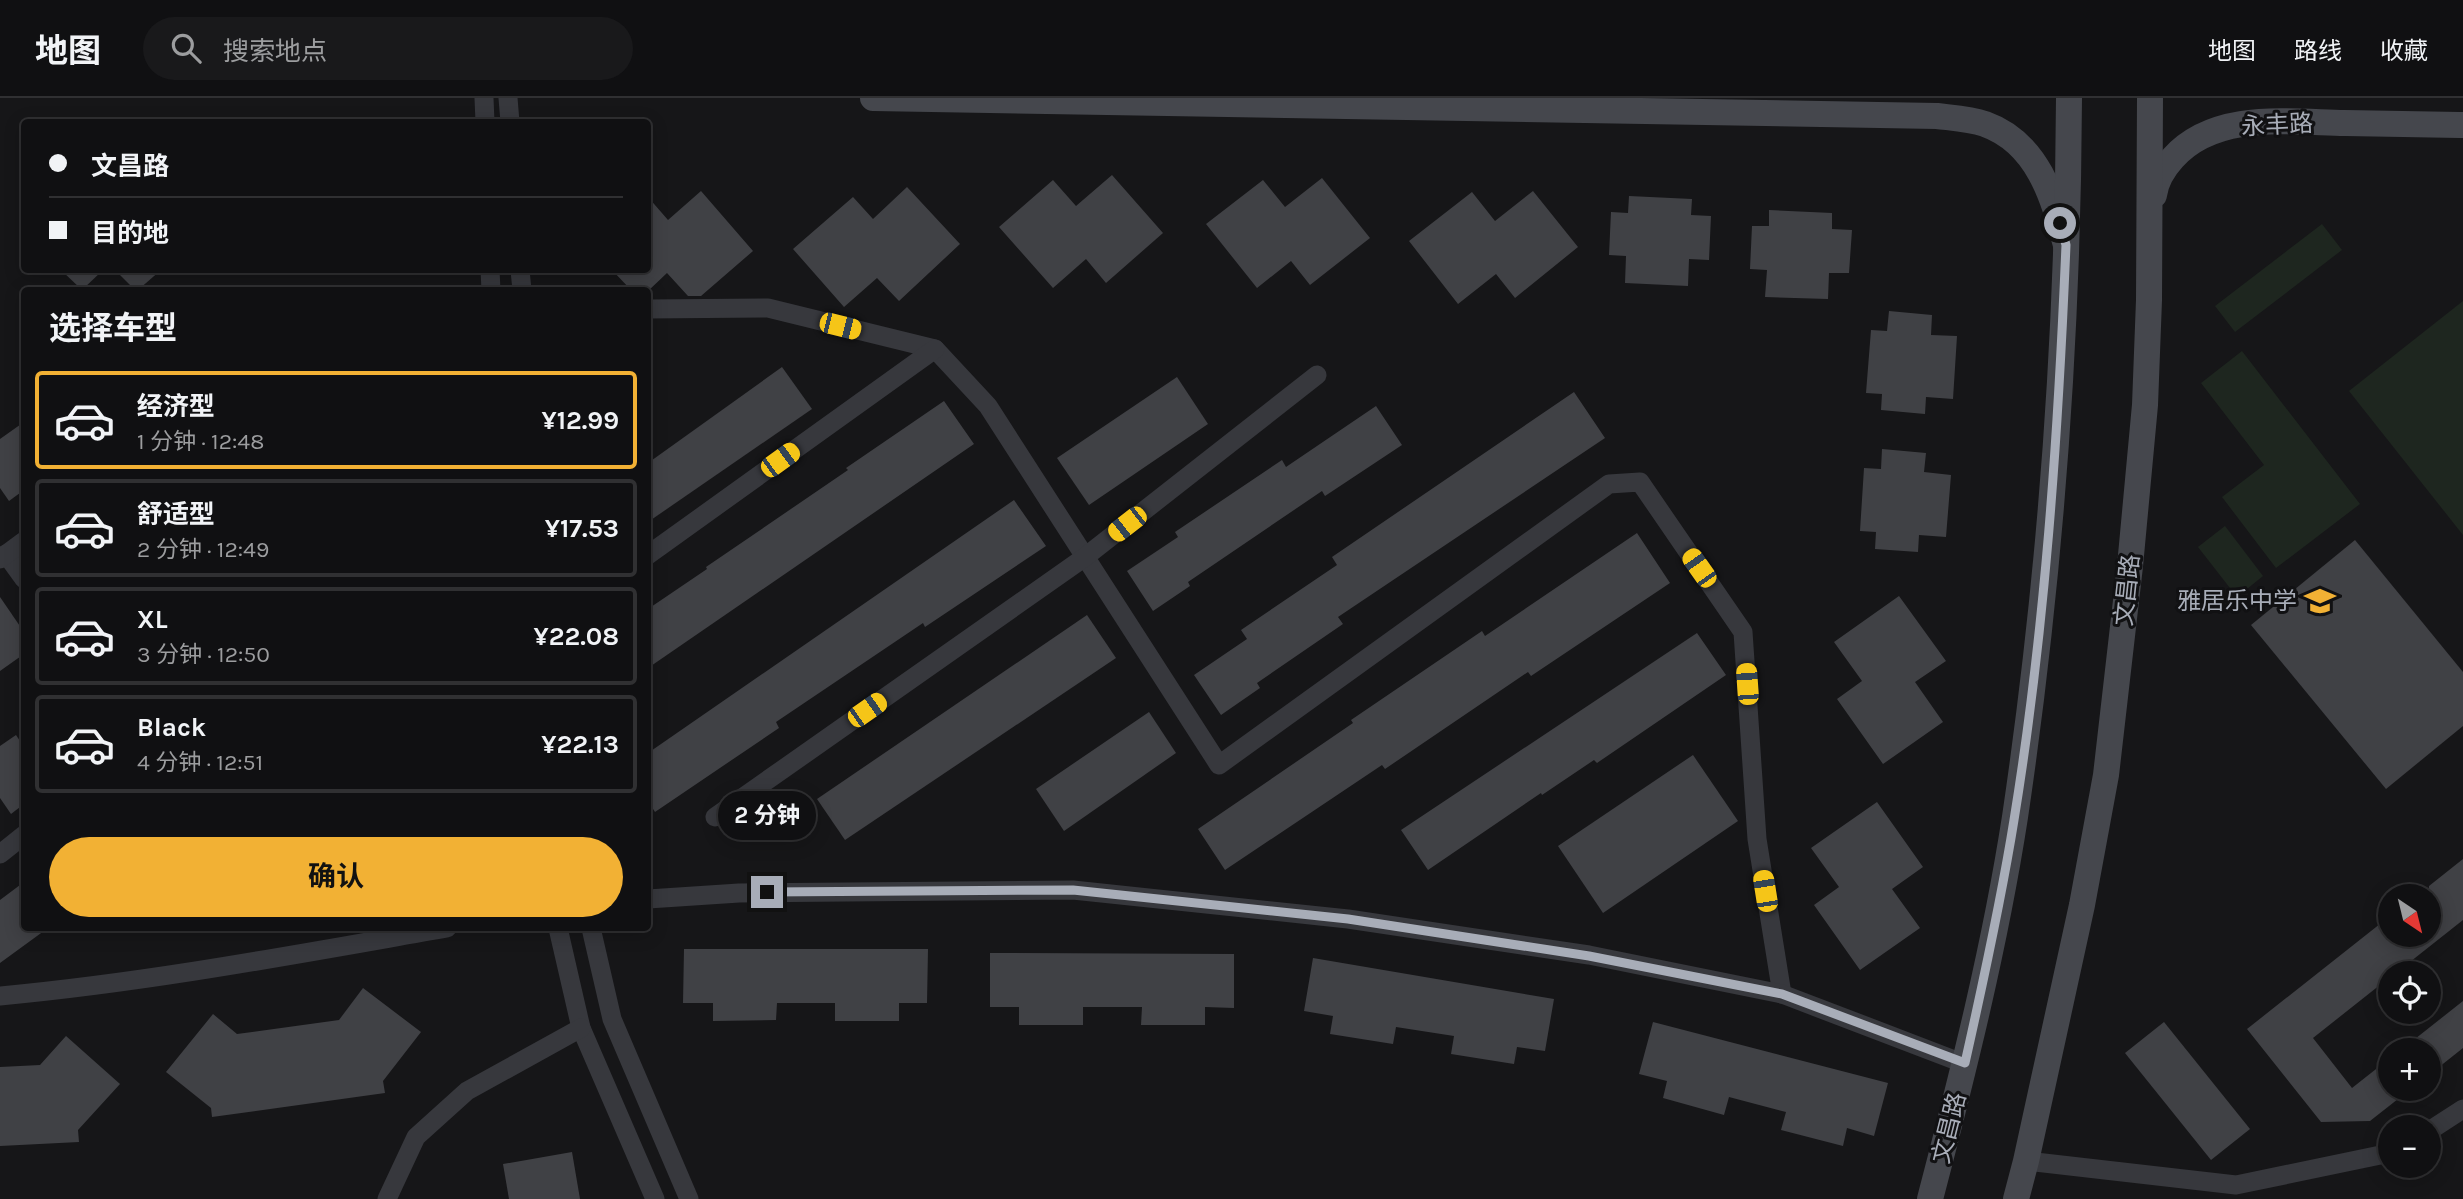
<!DOCTYPE html>
<html lang="zh">
<meta charset="utf-8">
<style>
:root{--surface:#101012;--page:#19191b;--text:#f1f3f6;--muted:#9c9d9f;--line:#303032;--accent:#f2b134}
body{margin:0;font-family:Karla,"Noto Sans SC",sans-serif;background:var(--page);color:var(--text);height:100vh;display:flex;flex-direction:column;font-size:26px;white-space:nowrap}
*{box-sizing:border-box;margin:0}
p{font-size:23px;color:var(--muted)}
.icon{flex:none;width:38px;height:38px;fill:none;stroke:currentColor;stroke-width:2;stroke-linecap:round;stroke-linejoin:round}
.map{position:relative;flex:1;overflow:hidden}
.details{position:absolute;left:21px;top:189px;width:630px;height:644px;display:flex;flex-direction:column;background:var(--surface);border-radius:7px;box-shadow:0 4px 18px #0003,0 0 0 2px var(--line)}
.details>*{flex:none}
.top-card{position:absolute;left:21px;top:21px;width:630px;height:154px;border-radius:7px;box-shadow:0 4px 18px #0003,0 0 0 2px var(--line);display:grid;align-content:center;height:154px;padding:0 28px;background:var(--surface)}
.needle{width:46px;rotate:145deg}
.tools{position:absolute;left:2378px;top:786px;display:grid;gap:14px}
.tools a{display:grid;place-items:center;width:63px;height:63px;border-radius:50%;background:var(--surface);box-shadow:0 4px 18px #0003,0 0 0 2px var(--line);font-size:35px}
.end{position:absolute;width:32px;height:32px;margin:-16px;border:9px solid #a8adb8;background:#111;box-shadow:0 0 0 4px #111}
.from{border-radius:50%}
.bubble{position:absolute;height:49px;border-radius:24px;background:var(--surface);box-shadow:0 4px 18px #0003,0 0 0 2px var(--line);font-size:23px;font-weight:700;line-height:49px;text-align:center}
.car{position:absolute;width:21px;height:42px;margin:-21px -10px;border-radius:9px;box-shadow:0 0 5px 2px #0007;background:linear-gradient(#f5c518 24%,#345 0 40%,#f5c518 0 76%,#345 0 86%,#f5c518 0)}
.top-card b{display:flex;align-items:center;gap:24px;height:66px;font-size:26px}
.top-card b+b{border-top:2px solid var(--line)}
.top-card i{width:18px;height:18px;background:var(--text)}
ul{padding:0;list-style:none}
li{display:flex;align-items:center;gap:21px;height:98px;margin:0 14px 10px;padding:0 14px;border:4px solid var(--line);border-radius:7px}
li div{flex:1}
li b{display:block;font-size:26px}
li em{font-style:normal;font-weight:700}
li.active{border-color:var(--accent)}
li>.icon{width:63px;height:63px;stroke-width:1.5}
h2{padding:0 28px;font-size:32px;line-height:84px}
.cta{display:flex;gap:14px;margin-top:auto;padding:14px 28px}
.cta a{flex:1;height:80px;border-radius:42px;background:var(--accent);color:#111;font-size:28px;font-weight:700;line-height:80px;text-align:center}
header{display:flex;align-items:center;gap:42px;box-sizing:border-box;height:98px;padding:0 35px;background:var(--surface);border-bottom:2px solid var(--line)}
header strong{font-size:33px}
nav{display:flex;gap:38px;margin-inline-start:auto;font-size:24px}
.search{width:490px;height:63px;background:var(--page);display:flex;align-items:center;gap:18px;box-sizing:border-box;padding:0 24px;border-radius:38px;color:var(--muted);font-size:26px}
.map>svg:first-child{display:block}
</style>
<header>
<strong>地图</strong>
<div class="search"><svg class="icon" aria-label="search" viewBox="0 0 24 24"><circle cx="10" cy="10" r="6"/><path d="M15 15l6 6"/></svg>搜索地点</div>
<nav><a>地图</a><a>路线</a><a>收藏</a></nav>
</header>
<div class="map">
<svg width="2463" height="1101" viewBox="0 0 2463 1101">
<rect width="100%" height="100%" fill="#161618"/>
<g fill="#1e261f">
<path d="M2322 126 2342 152 2235 234 2215 208Z"/>
<path d="M2463 203V437L2349 293Z"/>
<path d="M2242 253 2360 406 2276 470 2222 399 2264 367 2201 285Z"/>
<path d="M2225 428 2263 478 2237 499 2198 449Z"/>
</g>
<g fill="#404145">
<path d="M1112 77 1163 135 1106 185 1086 161 1053 190 999 129 1053 82 1076 108Z"/>
<path d="M1322 80 1370 140 1310 187 1291 163 1257 190 1206 126 1263 82 1285 109Z"/>
<path d="M907 89 960 146 899 203 877 180 844 209 793 151 853 99 873 121Z"/>
<path d="M701 93 753 153 701 198H688L667 175 648 193 631 192 612 172H648V99L668 122Z"/>
<path d="M1533 93 1578 149 1515 200 1496 176 1458 206 1409 143 1472 94 1495 123Z"/>
<path d="M1629 98 1692 101 1691 117 1711 118 1709 162 1689 161 1688 188 1625 185 1626 158 1609 157 1611 114 1628 115Z"/>
<path d="M1769 112 1832 115V131L1852 132 1849 175H1829L1828 201 1765 199 1767 172 1750 171 1752 128H1769Z"/>
<path d="M61 172H103L82 192Z"/>
<path d="M115 172H161L138 192H135Z"/>
<path d="M1889 213 1932 217 1931 237 1957 238 1953 301 1926 299 1925 316 1881 312 1882 296 1866 295 1871 232 1887 233Z"/>
<path d="M782 269 812 311 648 424V365Z"/>
<path d="M1177 279 1208 326 1089 407 1057 360Z"/>
<path d="M1574 294 1605 340 1338 519 1343 526 1257 585 1260 590 1221 617 1194 577 1247 541 1241 532 1337 467 1332 459Z"/>
<path d="M944 303 974 346 648 570V511L707 471 706 469 848 372 846 370Z"/>
<path d="M1376 308 1402 347 1325 398 1322 393 1188 484 1190 488 1153 513 1127 473 1178 439 1175 434 1282 362 1286 369Z"/>
<path d="M24 324V392L9 403 0 390V341Z"/>
<path d="M1882 351 1926 355 1924 374 1951 377 1946 439 1919 437 1918 454 1875 451 1876 434 1860 433 1864 370 1881 371Z"/>
<path d="M1014 402 1046 448 925 529 923 525 776 624 779 630 655 714 648 703V655Z"/>
<path d="M1637 435 1670 485 1531 578 1528 574 1385 671 1382 667 1225 772 1198 731 1353 625 1351 622 1482 533 1485 538Z"/>
<path d="M2355 442 2463 574V628L2386 691 2251 527Z"/>
<path d="M1899 498 1946 563 1915 584 1943 624 1883 666 1837 601 1862 583 1834 544Z"/>
<path d="M0 499 24 534V556L0 573Z"/>
<path d="M1087 517 1116 560 845 742 817 701Z"/>
<path d="M1697 535 1726 577 1597 665 1594 662 1542 697 1541 695 1428 772 1401 732Z"/>
<path d="M1149 614 1176 655 1064 733 1036 691Z"/>
<path d="M16 637 24 649V706L11 716 0 700V648Z"/>
<path d="M1693 657 1738 723 1603 815 1558 748Z"/>
<path d="M1877 704 1923 769 1892 791 1920 830 1860 872 1814 807 1839 789 1811 750Z"/>
<path d="M2463 761V822L2396 875H2390V879L2313 940 2352 990 2390 960V990H2412L2370 1023 2321 1024 2247 931 2390 818V836H2429V788Z"/>
<path d="M24 784V830H48L0 865V802Z"/>
<path d="M684 851H928L927 905H899V923H835V905H777L776 922 713 923V905H683Z"/>
<path d="M990 855 1234 856V910L1205 909V927H1141L1142 909H1083V927H1019V909H990Z"/>
<path d="M1313 860 1554 901 1545 953 1517 949 1514 966 1451 956 1454 938 1396 929 1393 946 1330 936 1333 918 1304 913Z"/>
<path d="M363 890 421 934 383 983 385 995 212 1019 211 1010 166 974 213 916 237 936 339 922Z"/>
<path d="M2463 903V950L2429 977V952H2401Z"/>
<path d="M1653 924 1888 985 1874 1038 1847 1030 1843 1048 1781 1032 1786 1014 1729 999 1724 1017 1663 1000 1667 983 1639 976Z"/>
<path d="M2164 924 2250 1031 2211 1062 2125 955Z"/>
<path d="M66 938 120 986 78 1032 79 1044 0 1048V969L40 967Z"/>
<path d="M572 1054 580 1101H509L503 1066Z"/>
</g>
<g fill="none" stroke-linecap="round" stroke-linejoin="round">
<g stroke="#37383d" stroke-width="19">
<path d="M484 0 485 24"/>
<path d="M508 0 510 24"/>
<path d="M490 172 491 192"/>
<path d="M520 172 522 192"/>
<path d="M648 211 768 210 935 251 988 308 1219 667 1609 386 1640 384 1743 534 1757 741 1782 896"/>
<path d="M6 456 24 481"/>
<path d="M648 457 935 251"/>
<path d="M0 461 24 443"/>
<path d="M715 719 1085 459 1317 277"/>
<path d="M0 756 24 737"/>
<path d="M648 801 739 795 1073 792 1348 821 1589 857 1782 896 1965 966"/>
<path d="M558 830 581 930 655 1101"/>
<path d="M591 830 612 921 689 1101"/>
<path d="M0 898C150 884 298 856 447 830"/>
<path d="M2429 1033 2463 1011"/>
<path d="M2026 1063 2236 1087 2390 1055"/>
<path d="M387 1101 416 1039 467 993 581 930"/>
</g>
<g stroke="#45474d" stroke-width="26">
<path d="M873 0 1937 18C1953 20 1970 21 1985 26 2038 45 2053 99 2066 147"/>
<path d="M2154 97C2156 82 2163 71 2173 60 2215 13 2289 24 2345 25 2385 26 2424 26 2463 27"/>
<path d="M1930 1101C1963 975 1995 848 2015 719 2050 482 2068 240 2069 0"/>
<path d="M2016 1101 2026 1063 2082 807 2106 677 2130 468 2145 307 2149 202 2150 0"/>
</g>
</g>
<g fill="none" stroke-linecap="round" stroke-linejoin="round">
<path stroke="#a8adb8" stroke-width="9" d="M767 794 1073 792 1348 821 1589 858 1782 896 1965 965C1983 885 2001 803 2014 722 2045 532 2058 339 2066 147L2060 125"/>
</g>
<defs>
<symbol id="school-bare" viewBox="-9 -9 18 18"><path d="M0-5L7-2L0 1L-7-2ZM-4 1L0 2.5L4 1V4Q0 6-4 4Z" fill="#f2b134" stroke="#111113" stroke-width="2.5" paint-order="stroke"/></symbol>
</defs>
<g fill-rule="evenodd">
<use href="#school-bare" x="2298" y="481" width="44" height="44"/>
</g>
<g text-anchor="middle" stroke-width="6" stroke-linejoin="round" paint-order="stroke">
<g font-size="24" fill="#a8adb8" stroke="#111113">
<text transform="translate(2277 27) rotate(-3)" y="8">永丰路</text>
<text transform="translate(2127 492) rotate(-84)" y="8">文昌路</text>
<text transform="translate(1949 1030) rotate(-76)" y="8">文昌路</text>
</g>
<g font-size="24" fill="#a8adb8" stroke="#111113" text-anchor="end">
<text x="2297" y="511">雅居乐中学</text>
</g>
</g>
</svg>
<div class="tools">
<a><svg class="needle" viewBox="-14 -14 28 28"><path d="M0-13l5 13h-10z" fill="#e53935"/><path d="M0 13l5-13h-10z" fill="#9c9d9f"/></svg></a>
<a><svg class="icon" aria-label="locate" viewBox="0 0 24 24"><circle cx="12" cy="12" r="6"/><path d="M12 2v4M12 18v4M2 12h4M18 12h4"/></svg></a>
<a>+</a>
<a>−</a>
</div>
<i class="end from" style="left:2060px;top:125px"></i>
<i class="end" style="left:767px;top:794px"></i>
<div class="bubble" style="left:718px;top:693px;width:98px">2 分钟</div>
<i class="car" style="left:840px;top:228px;rotate:104deg"></i>
<i class="car" style="left:780px;top:362px;rotate:54deg"></i>
<i class="car" style="left:1127px;top:426px;rotate:232deg"></i>
<i class="car" style="left:1699px;top:470px;rotate:325deg"></i>
<i class="car" style="left:1747px;top:586px;rotate:356deg"></i>
<i class="car" style="left:867px;top:612px;rotate:55deg"></i>
<i class="car" style="left:1765px;top:793px;rotate:351deg"></i>
<div class="top-card">
<b><i class="from"></i>文昌路</b>
<b><i></i>目的地</b>
</div>
<section class="details">
<h2>选择车型</h2>
<ul>
<li class="active"><svg class="icon" aria-label="car" viewBox="0 0 24 24"><path d="M5 17H2v-5l4-1 3-4h7l3 4 3 1v5h-3M9 17h6M6 11h13"/><circle cx="7" cy="17" r="2"/><circle cx="17" cy="17" r="2"/></svg><div><b>经济型</b><p>1 分钟 · 12:48</p></div><em>¥12.99</em></li>
<li><svg class="icon" aria-label="car" viewBox="0 0 24 24"><path d="M5 17H2v-5l4-1 3-4h7l3 4 3 1v5h-3M9 17h6M6 11h13"/><circle cx="7" cy="17" r="2"/><circle cx="17" cy="17" r="2"/></svg><div><b>舒适型</b><p>2 分钟 · 12:49</p></div><em>¥17.53</em></li>
<li><svg class="icon" aria-label="car" viewBox="0 0 24 24"><path d="M5 17H2v-5l4-1 3-4h7l3 4 3 1v5h-3M9 17h6M6 11h13"/><circle cx="7" cy="17" r="2"/><circle cx="17" cy="17" r="2"/></svg><div><b>XL</b><p>3 分钟 · 12:50</p></div><em>¥22.08</em></li>
<li><svg class="icon" aria-label="car" viewBox="0 0 24 24"><path d="M5 17H2v-5l4-1 3-4h7l3 4 3 1v5h-3M9 17h6M6 11h13"/><circle cx="7" cy="17" r="2"/><circle cx="17" cy="17" r="2"/></svg><div><b>Black</b><p>4 分钟 · 12:51</p></div><em>¥22.13</em></li>
</ul>
<div class="cta"><a>确认</a></div>
</section>
</div>
